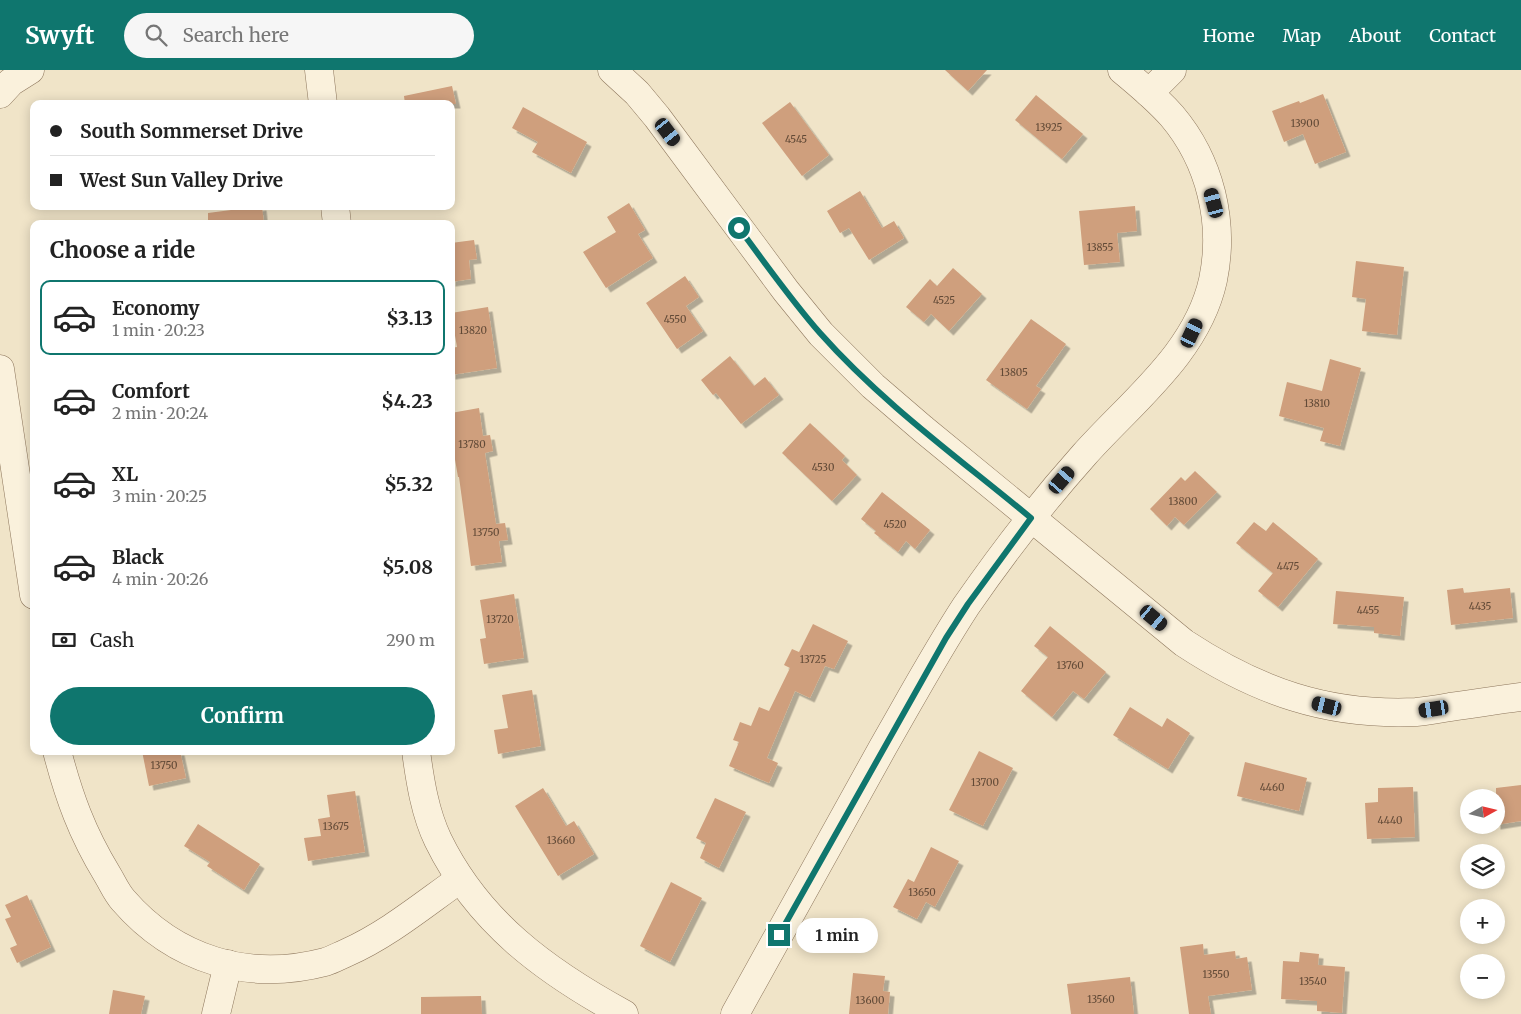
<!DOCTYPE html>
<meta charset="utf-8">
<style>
:root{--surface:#fff;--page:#f6f6f6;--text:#222;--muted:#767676;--line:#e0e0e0;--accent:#0f766e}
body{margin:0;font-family:Merriweather,serif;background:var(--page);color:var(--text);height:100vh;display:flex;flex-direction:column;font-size:19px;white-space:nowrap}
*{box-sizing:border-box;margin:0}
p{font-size:16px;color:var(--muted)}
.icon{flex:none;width:28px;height:28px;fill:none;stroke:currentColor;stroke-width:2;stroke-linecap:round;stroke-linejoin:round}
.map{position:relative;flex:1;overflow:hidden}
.sheet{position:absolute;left:30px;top:150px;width:425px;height:535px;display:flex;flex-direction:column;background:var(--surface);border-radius:10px;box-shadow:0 2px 12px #0003}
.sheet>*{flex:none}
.hud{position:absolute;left:30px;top:30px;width:425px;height:110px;border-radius:10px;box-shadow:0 2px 12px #0003;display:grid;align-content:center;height:110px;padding:0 20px;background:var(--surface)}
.needle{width:32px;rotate:82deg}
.controls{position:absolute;left:1460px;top:719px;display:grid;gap:10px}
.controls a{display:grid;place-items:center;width:45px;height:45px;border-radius:50%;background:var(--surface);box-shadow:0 2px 12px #0003;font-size:25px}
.end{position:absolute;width:22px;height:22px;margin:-11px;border:6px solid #0f766e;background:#fff;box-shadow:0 0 0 2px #fff}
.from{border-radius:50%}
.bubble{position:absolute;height:35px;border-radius:18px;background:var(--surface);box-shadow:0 2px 12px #0003;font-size:16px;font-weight:700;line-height:35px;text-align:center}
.car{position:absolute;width:15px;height:30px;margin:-15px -8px;border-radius:6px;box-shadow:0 0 4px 1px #0007;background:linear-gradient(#222 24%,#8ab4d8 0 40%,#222 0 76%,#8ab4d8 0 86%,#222 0)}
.hud b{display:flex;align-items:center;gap:18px;height:48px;font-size:19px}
.hud b+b{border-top:1px solid var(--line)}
.hud i{width:12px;height:12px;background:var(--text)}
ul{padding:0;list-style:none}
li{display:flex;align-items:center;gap:15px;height:75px;margin:0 10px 8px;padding:0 10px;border:2px solid transparent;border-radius:10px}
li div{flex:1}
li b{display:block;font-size:19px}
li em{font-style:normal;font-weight:700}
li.selected{border-color:var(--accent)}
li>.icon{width:45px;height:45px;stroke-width:1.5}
h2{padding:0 20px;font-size:22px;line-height:60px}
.pay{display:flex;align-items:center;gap:12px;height:55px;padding:0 20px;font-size:19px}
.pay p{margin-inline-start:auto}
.button{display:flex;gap:10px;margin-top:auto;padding:10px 20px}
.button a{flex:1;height:58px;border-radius:30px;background:var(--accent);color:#fff;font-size:20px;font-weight:700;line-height:58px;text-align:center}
header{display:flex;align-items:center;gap:30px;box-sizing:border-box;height:70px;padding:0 25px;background:var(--accent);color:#fff}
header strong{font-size:24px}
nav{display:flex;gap:28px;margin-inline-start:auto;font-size:18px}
.search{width:350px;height:45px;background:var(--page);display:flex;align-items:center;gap:12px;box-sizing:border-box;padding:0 18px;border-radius:28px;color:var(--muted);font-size:19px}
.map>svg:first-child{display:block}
</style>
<header>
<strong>Swyft</strong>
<div class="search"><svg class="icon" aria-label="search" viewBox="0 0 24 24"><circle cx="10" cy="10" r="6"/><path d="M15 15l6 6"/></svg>Search here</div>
<nav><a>Home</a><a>Map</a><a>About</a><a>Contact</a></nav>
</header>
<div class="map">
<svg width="1521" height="944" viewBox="0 0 1521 944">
<defs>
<filter id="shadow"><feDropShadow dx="4.5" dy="4.5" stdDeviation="0" flood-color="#0004"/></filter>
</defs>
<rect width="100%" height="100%" fill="#f0e4c8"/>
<g fill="#cf9f7d" filter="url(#shadow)">
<path d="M945 0H987L968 21Z"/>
<path d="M452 16 456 34H405L404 26Z"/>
<path d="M1323 24 1346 82 1315 94 1303 64 1284 72 1272 41 1299 31 1300 33Z"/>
<path d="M1036 25 1083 64 1062 89 1015 50Z"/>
<path d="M790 32 829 85 802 106 762 53Z"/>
<path d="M523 37 587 72 571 103 532 82 538 72 512 58Z"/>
<path d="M860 121 882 158 894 151 904 168 869 190 849 158 840 163 827 141Z"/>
<path d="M629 133 645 160 638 164 653 188 606 218 583 182 616 162 607 147Z"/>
<path d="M262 136 264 154H208V143Z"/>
<path d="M1135 136 1137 161 1117 163 1120 192 1084 195 1079 141Z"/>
<path d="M474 170 477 189 469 190 471 209 451 212V173Z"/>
<path d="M1356 191 1404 197 1397 265 1362 261 1366 229 1352 227Z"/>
<path d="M953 198 982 224 949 261 931 244 924 252 906 237 930 209 937 216Z"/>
<path d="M685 206 699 227 686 236 703 261 677 279 646 233Z"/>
<path d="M488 237 497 298 451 305V278L457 277 451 243Z"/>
<path d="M1031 249 1066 274 1036 316 1041 319 1027 339 986 310Z"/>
<path d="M730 286 754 316 765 307 779 325 741 354 716 323 713 325 701 310Z"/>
<path d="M1330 289 1361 298 1340 376 1320 371 1324 358 1279 346 1287 312 1322 321Z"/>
<path d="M479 338 483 366 490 365 493 381 485 383 496 454 505 453 508 470 499 471 502 492 471 496 459 407H458L451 366V343Z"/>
<path d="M810 353 845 386 842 390 857 405 832 431 782 383Z"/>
<path d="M1195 401 1217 422 1184 455 1175 447 1167 456 1150 439 1181 407 1185 411Z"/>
<path d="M882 422 930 460 915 479 906 471 898 482 874 463 876 461 861 449Z"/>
<path d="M1254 452 1266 461 1273 452 1318 489 1278 537 1258 521 1273 503 1236 473Z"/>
<path d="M1463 518 1464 523 1510 518 1513 548 1451 555 1447 520Z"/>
<path d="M1336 521 1404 527 1400 566 1374 563V557L1333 554Z"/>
<path d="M514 524 524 588 484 594 480 569 486 568 480 530Z"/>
<path d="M813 554 848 571 834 599 825 596 810 628 795 621 767 688 778 693 769 713 729 696 739 672 733 670 740 652 751 656 759 637 769 641 790 598 784 595 792 579 799 582Z"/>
<path d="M1050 556 1106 602 1084 629 1073 621 1052 647 1021 621 1048 587 1034 576Z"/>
<path d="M532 620 541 676 498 684 494 660 508 658 502 625Z"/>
<path d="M1130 637 1162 657 1167 648 1190 663 1168 699 1113 665Z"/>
<path d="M142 681H180L186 708 149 716Z"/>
<path d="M979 681 1013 698 983 756 949 740Z"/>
<path d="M1245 692 1307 708 1299 741 1237 726Z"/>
<path d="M1521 715V751L1496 755V718Z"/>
<path d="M1413 717 1415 767 1367 769 1365 733 1378 732V718Z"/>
<path d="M543 718 566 756 574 751 594 784 558 806 515 736Z"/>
<path d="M355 721 365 782 308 791 304 768 321 766 318 749 330 747 327 725Z"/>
<path d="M715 728 746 742 719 798 700 788 706 773 696 768Z"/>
<path d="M198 754 260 794 244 820 207 796 210 792 184 776Z"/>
<path d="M931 777 959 791 935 837 926 832 917 849 893 837 908 809 914 812Z"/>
<path d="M671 812 702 828 670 892 640 876Z"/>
<path d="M27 825 51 877 17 893 10 878 17 875 5 849 11 847 5 835Z"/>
<path d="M1203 874 1204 885 1235 881 1236 889 1247 887 1252 920 1208 926 1211 944H1189L1180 877Z"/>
<path d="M1300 882 1319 884 1318 895 1345 897 1342 943 1317 941V931L1281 929 1283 891 1299 892Z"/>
<path d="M853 903 885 906 883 921 890 922 888 944H849Z"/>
<path d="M1130 907 1134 944H1071L1067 914Z"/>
<path d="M113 920 145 926 141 944H109Z"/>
<path d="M481 926 482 944H421V927Z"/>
</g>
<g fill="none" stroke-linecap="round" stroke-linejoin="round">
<defs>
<g id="minor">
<path d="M319 0 323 34"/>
<path d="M612 0 637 23 657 47 786 221 821 264 873 316 923 359 1184 573C1257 621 1327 646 1416 642 1427 641 1439 639 1450 637 1473 634 1497 630 1521 627"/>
<path d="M1149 23 1172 0"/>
<path d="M0 24 11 12 30 0"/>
<path d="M335 136 337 154"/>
<path d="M0 299 34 525"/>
<path d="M57 681C69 727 82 763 107 804 112 812 116 822 123 830 175 890 248 912 325 892 332 890 339 886 346 883 387 865 423 835 460 809"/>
<path d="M416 681C420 711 425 743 438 770 478 852 545 901 624 944"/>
<path d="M216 944 228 894"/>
<path d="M735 944C784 855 833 766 883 677 910 630 936 582 966 536 1002 484 1042 432 1084 385 1132 331 1197 283 1213 210 1225 152 1210 91 1172 46 1157 29 1139 14 1122 0"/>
</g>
</defs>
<use href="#minor" stroke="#8d765c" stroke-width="29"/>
<use href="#minor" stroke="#faf1dc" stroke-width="28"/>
</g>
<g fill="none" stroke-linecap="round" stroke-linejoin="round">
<path stroke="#0f766e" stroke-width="6" d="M739 158C765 193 791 230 820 263 882 333 960 389 1031 448L968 534 946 568 779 865"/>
</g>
<g text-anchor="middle" stroke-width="4.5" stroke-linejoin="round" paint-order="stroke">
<g font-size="10" fill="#624a37">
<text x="1305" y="57">13900</text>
<text x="1049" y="61">13925</text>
<text x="796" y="73">4545</text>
<text x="1100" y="181">13855</text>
<text x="944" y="234">4525</text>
<text x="675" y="253">4550</text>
<text x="473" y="264">13820</text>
<text x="1014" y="306">13805</text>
<text x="1317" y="337">13810</text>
<text x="472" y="378">13780</text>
<text x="823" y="401">4530</text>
<text x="1183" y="435">13800</text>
<text x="895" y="458">4520</text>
<text x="486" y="466">13750</text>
<text x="1288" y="500">4475</text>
<text x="1480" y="540">4435</text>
<text x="1368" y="544">4455</text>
<text x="500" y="553">13720</text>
<text x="813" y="593">13725</text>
<text x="1070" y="599">13760</text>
<text x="164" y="699">13750</text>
<text x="985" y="716">13700</text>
<text x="1272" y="721">4460</text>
<text x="1390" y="754">4440</text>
<text x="336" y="760">13675</text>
<text x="561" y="774">13660</text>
<text x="922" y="826">13650</text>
<text x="1216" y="908">13550</text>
<text x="1313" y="915">13540</text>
<text x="1101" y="933">13560</text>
<text x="870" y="934">13600</text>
</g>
</g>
</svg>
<div class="controls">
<a><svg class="needle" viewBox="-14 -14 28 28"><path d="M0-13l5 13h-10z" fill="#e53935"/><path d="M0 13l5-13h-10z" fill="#767676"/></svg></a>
<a><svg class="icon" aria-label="layers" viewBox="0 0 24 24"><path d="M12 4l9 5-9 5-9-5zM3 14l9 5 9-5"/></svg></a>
<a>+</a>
<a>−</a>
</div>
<i class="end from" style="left:739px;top:158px"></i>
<i class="end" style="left:779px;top:865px"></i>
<div class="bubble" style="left:796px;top:848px;width:82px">1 min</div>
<i class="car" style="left:668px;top:62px;rotate:143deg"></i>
<i class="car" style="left:1214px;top:133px;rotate:345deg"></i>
<i class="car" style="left:1192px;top:263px;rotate:25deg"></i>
<i class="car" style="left:1062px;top:410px;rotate:41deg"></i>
<i class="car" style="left:1154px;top:548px;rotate:130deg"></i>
<i class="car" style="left:1327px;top:636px;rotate:284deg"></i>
<i class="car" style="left:1434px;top:639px;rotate:261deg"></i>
<div class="hud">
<b><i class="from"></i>South Sommerset Drive</b>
<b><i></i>West Sun Valley Drive</b>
</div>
<section class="sheet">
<h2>Choose a ride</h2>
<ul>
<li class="selected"><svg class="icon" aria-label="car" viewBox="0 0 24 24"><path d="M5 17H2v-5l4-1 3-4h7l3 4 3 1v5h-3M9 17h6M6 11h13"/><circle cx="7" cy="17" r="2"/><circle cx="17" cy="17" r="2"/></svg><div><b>Economy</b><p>1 min · 20:23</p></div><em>$3.13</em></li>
<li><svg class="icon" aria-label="car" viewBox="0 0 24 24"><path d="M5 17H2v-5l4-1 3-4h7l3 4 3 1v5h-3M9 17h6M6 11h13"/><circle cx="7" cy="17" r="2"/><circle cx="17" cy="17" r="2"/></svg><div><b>Comfort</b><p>2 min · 20:24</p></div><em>$4.23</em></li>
<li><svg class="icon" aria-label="car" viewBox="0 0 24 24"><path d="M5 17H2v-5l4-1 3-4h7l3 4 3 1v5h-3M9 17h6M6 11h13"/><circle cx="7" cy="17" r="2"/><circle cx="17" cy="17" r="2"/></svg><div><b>XL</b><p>3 min · 20:25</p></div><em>$5.32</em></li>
<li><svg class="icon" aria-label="car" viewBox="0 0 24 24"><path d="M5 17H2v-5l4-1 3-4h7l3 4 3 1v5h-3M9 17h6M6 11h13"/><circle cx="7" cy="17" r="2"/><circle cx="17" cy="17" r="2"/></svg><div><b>Black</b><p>4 min · 20:26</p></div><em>$5.08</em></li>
</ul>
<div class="pay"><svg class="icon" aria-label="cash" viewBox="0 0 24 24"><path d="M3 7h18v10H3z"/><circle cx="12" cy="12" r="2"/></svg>Cash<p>290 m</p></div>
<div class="button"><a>Confirm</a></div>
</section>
</div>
